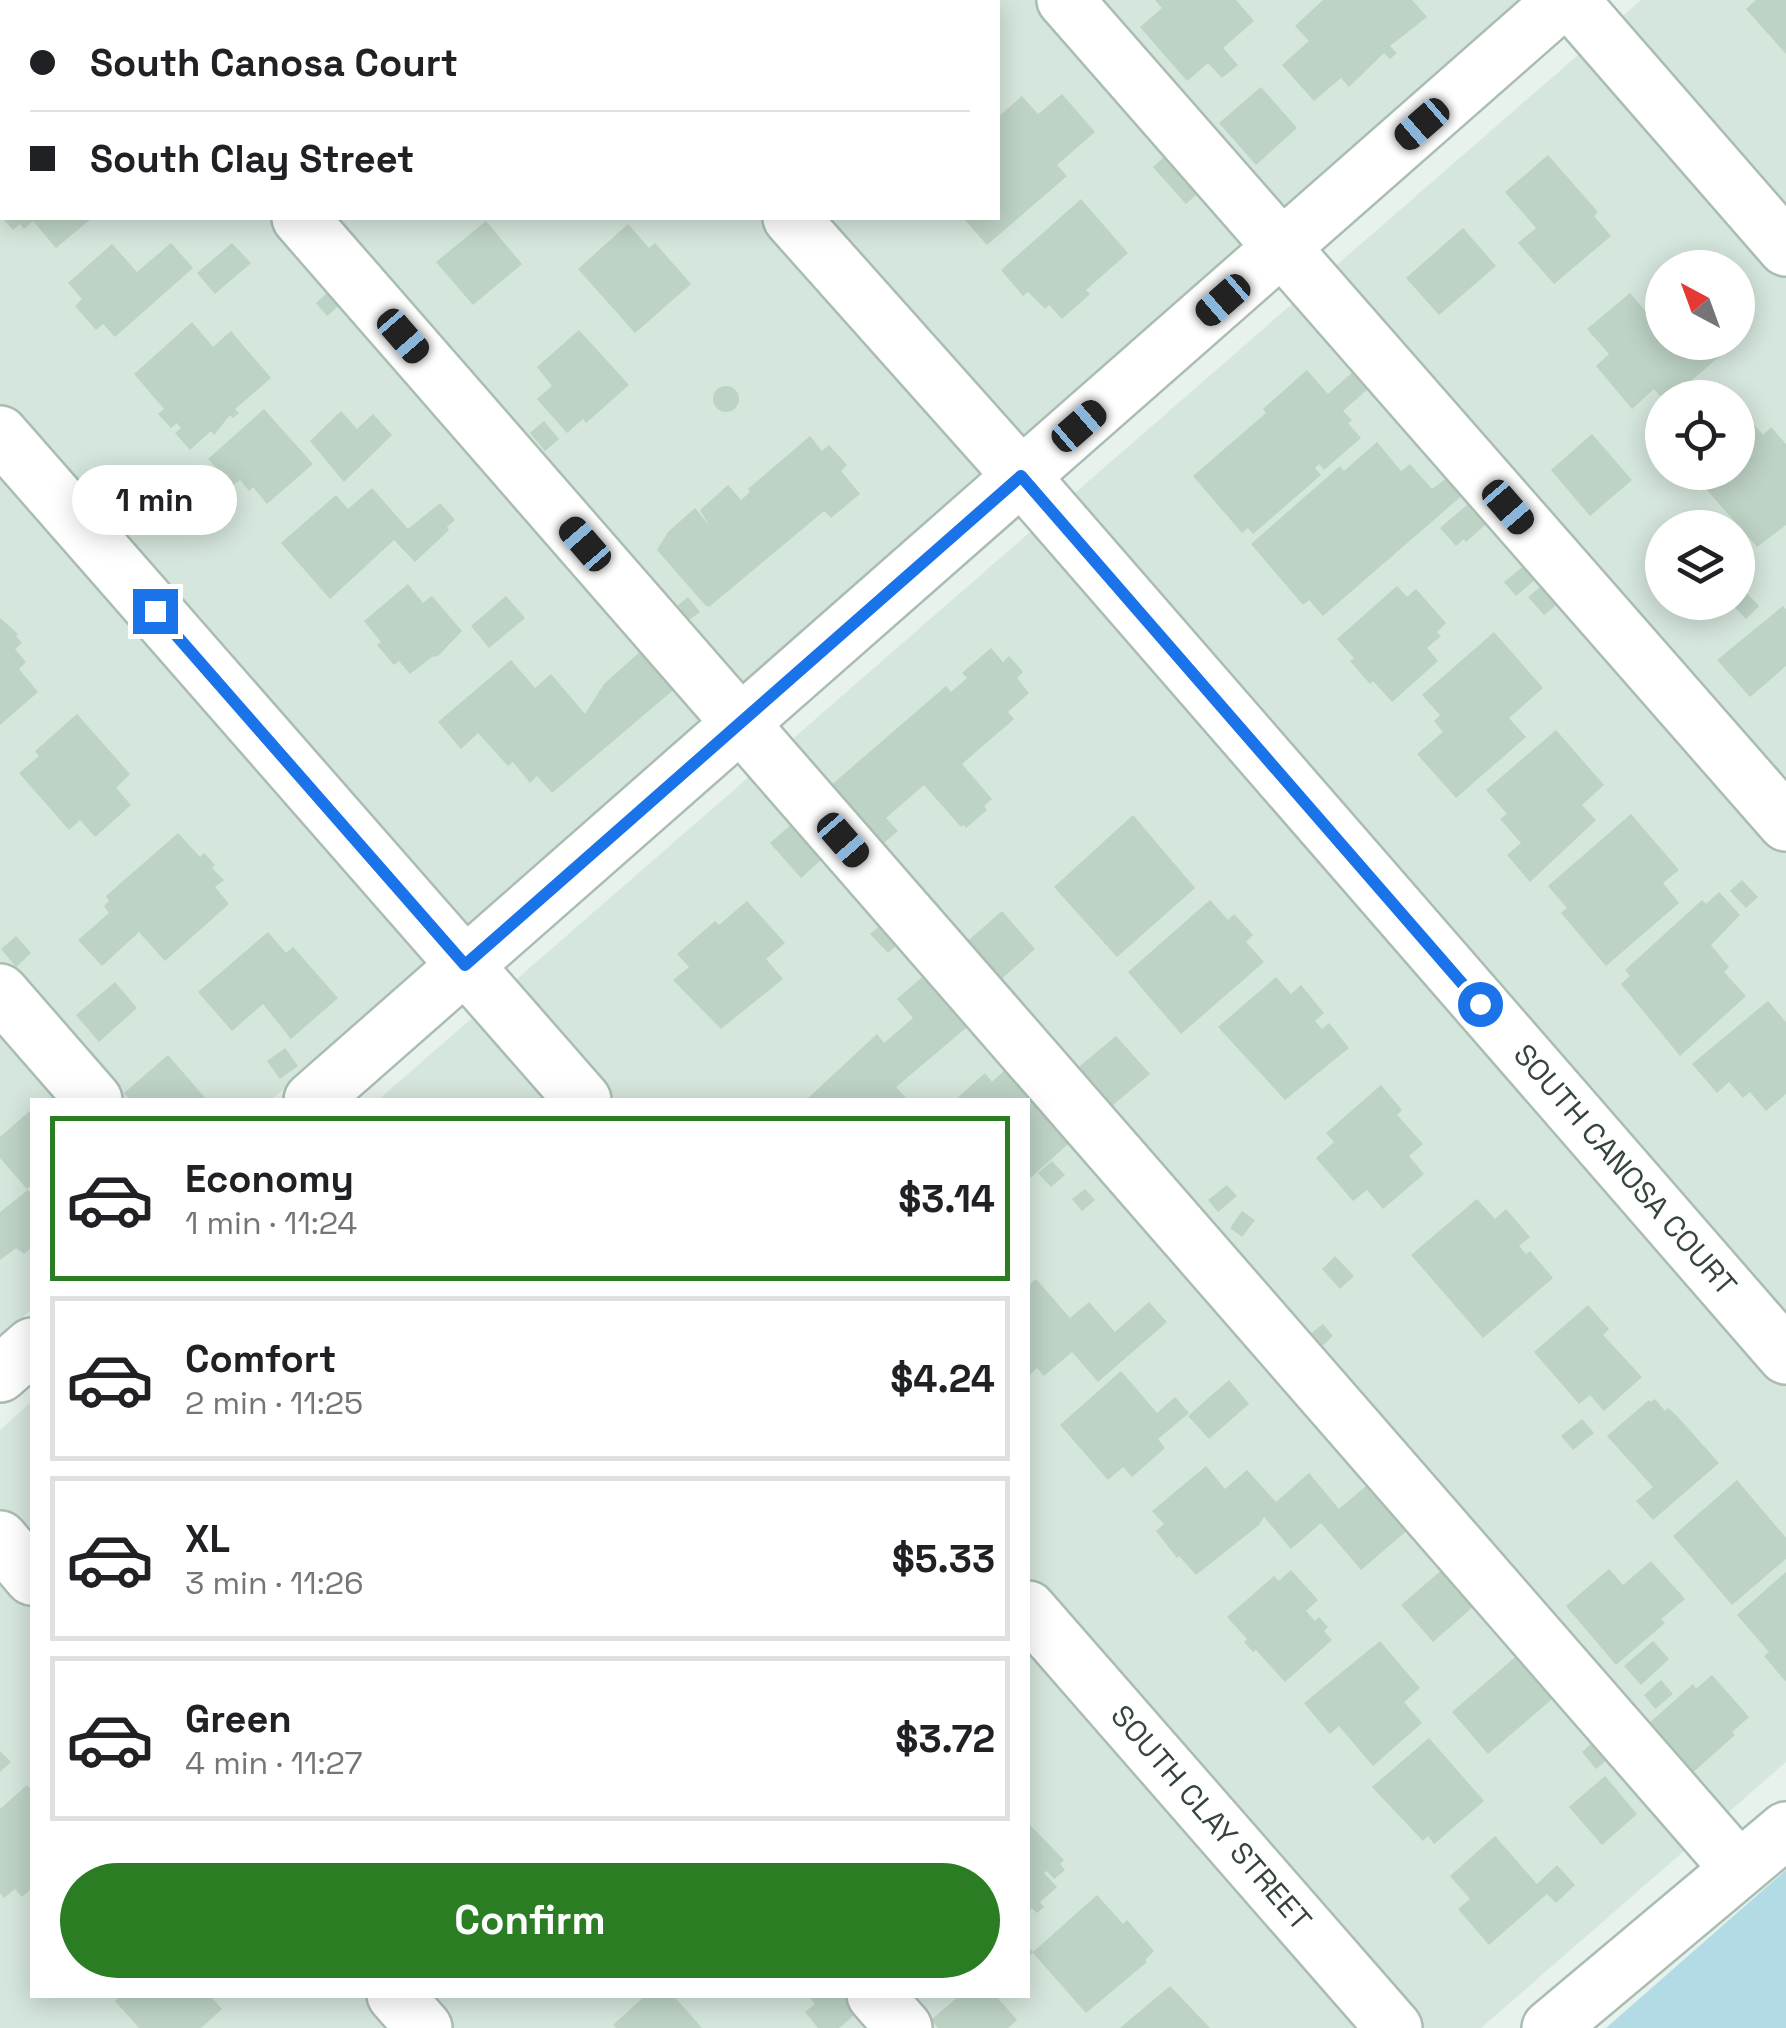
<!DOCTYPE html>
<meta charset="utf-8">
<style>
:root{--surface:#fff;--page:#f6f6f6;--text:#202124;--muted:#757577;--line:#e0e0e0;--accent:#2b7d24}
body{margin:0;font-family:"Space Grotesk",sans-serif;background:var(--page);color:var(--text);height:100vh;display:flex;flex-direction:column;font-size:38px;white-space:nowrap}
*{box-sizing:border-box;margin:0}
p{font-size:32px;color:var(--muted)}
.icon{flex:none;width:55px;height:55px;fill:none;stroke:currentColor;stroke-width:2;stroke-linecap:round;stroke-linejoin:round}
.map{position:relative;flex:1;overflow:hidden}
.details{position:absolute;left:30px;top:1098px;width:1000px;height:900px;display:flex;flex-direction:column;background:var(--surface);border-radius:0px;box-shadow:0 5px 25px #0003}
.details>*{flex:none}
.banner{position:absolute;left:0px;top:0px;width:1000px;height:220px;box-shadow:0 5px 25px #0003;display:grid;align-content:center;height:220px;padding:0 30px;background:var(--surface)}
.needle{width:65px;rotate:319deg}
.tools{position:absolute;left:1645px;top:250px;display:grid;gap:20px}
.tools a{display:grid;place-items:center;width:110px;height:110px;border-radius:50%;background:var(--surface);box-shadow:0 5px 25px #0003;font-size:50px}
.end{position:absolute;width:45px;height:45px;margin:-22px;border:12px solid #1a73e8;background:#fff;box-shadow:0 0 0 5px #fff}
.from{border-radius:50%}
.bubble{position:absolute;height:70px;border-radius:35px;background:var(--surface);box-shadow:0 5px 25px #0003;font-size:32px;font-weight:600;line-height:70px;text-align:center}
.car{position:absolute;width:30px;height:60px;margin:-30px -15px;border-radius:12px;box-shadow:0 0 8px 2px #0007;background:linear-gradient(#222 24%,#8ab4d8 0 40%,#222 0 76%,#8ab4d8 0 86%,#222 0)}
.banner b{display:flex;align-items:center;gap:35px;height:95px;font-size:38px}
.banner b+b{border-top:2px solid var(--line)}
.banner i{width:25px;height:25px;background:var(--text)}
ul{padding:18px 0 0;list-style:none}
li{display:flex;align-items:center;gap:30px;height:165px;margin:0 20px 15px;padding:0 10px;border:5px solid var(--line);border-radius:0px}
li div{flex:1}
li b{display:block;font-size:38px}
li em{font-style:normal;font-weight:600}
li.on{border-color:var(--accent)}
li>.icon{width:90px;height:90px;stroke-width:1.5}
.button{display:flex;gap:20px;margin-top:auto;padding:20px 30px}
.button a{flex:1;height:115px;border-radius:60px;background:var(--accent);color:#fff;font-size:40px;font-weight:600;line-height:115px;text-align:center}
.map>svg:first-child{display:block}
</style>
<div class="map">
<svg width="1786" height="2028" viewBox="0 0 1786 2028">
<rect width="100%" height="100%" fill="#e7f2ec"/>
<g fill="#d5e6dc" fill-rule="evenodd">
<path d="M0 0H1528L271 1100H32V1309L0 1337ZM2 2H998V218H2Z"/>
<path d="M1641 0H1786V1762L1481 2028H0V1430L32 1401V1995H1028V1100H378ZM1662 268H1738V342H1662ZM1662 398H1738V472H1662ZM1662 528H1738V602H1662Z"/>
</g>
<path fill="#b2dbe5" d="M1786 1870V2028H1606Z"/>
<g fill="#bdd3c5">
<path d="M1155 0H1236L1254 21 1223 48 1238 65 1222 78 1208 63 1187 81 1140 27 1162 8Z"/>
<path d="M1323 0H1412L1427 17 1390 46 1397 53 1390 59 1384 53 1349 87 1341 78 1314 101 1282 65 1309 41 1295 26Z"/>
<path d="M1756 0H1786V54L1746 9Z"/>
<path d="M1261 87 1297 128 1256 165 1219 123Z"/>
<path d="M1062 94 1095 132 1057 165 1067 176 987 245 963 218H998V117L1022 96 1038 114Z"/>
<path d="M1184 139 1217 176 1186 204 1153 167Z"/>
<path d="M1548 155 1598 212 1594 216 1611 236 1554 284 1518 243 1536 228 1505 192Z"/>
<path d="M1081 199 1128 253 1086 290 1090 294 1062 319 1049 305 1045 309 1028 292 1023 296 1001 270Z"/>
<path d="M2 218H92L56 248 33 221 24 229 20 224 13 230Z"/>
<path d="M486 221 522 264 473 305 436 262Z"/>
<path d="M628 224 649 248 655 243 691 284 635 333 578 269Z"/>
<path d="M1463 228 1496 266 1439 315 1406 278Z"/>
<path d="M171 243 193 268 115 337 103 324 96 330 75 306 82 299 68 283 112 244 137 272Z"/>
<path d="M232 243 251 263 215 294 197 273Z"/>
<path d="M340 281 352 294 327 316 316 303Z"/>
<path d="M1630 293 1648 314 1662 301V342H1711L1721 355 1692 380 1697 386 1698 398H1662L1654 389 1632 409 1596 366 1609 354 1587 329Z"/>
<path d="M192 322 213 347 231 331 271 378 235 409 239 413 233 418 230 415 214 435 211 431 190 450 175 433 181 428 177 423 171 428 158 414 164 409 134 374Z"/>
<path d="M579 330 629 385 586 423 583 419 567 433 537 399 552 386 537 367Z"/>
<path d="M1307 370 1328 394 1354 371 1369 388 1343 411 1352 420 1348 423 1361 438 1324 470 1319 464 1315 468 1321 475 1253 534 1248 528 1242 533 1193 476 1266 413 1263 409Z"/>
<circle cx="726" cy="399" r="13"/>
<path d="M264 409 313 464 267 504 253 487 249 491 240 480 232 486 208 459Z"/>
<path d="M341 411 357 429 373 414 392 435 344 482 310 441Z"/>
<path d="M1746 415 1763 435 1771 427 1786 444V525L1757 547 1706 489 1723 472H1738V422Z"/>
<path d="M544 421 559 439 545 451 530 433Z"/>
<path d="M1592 434 1632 480 1590 516 1551 470Z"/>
<path d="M810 436 822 451 829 445 847 465 841 471 860 494 831 518 824 511 709 607 705 605 657 550 668 532 695 508 709 525 700 510 728 485 741 500 750 492 748 489Z"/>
<path d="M1377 442 1401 471 1410 464 1432 489 1466 464 1480 480 1323 616 1309 600 1303 605 1251 544 1340 466 1344 471Z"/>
<path d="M1489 486 1506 506 1466 542 1464 539 1456 546 1440 528Z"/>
<path d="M372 488 408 529 440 503 455 520 447 527 449 530 415 562 394 540 330 599 281 543 336 495 348 509Z"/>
<path d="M1525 565 1537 578 1516 596 1504 582Z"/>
<path d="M1556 574 1571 593 1544 615 1528 597Z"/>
<path d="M408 584 423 603 432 596 462 631 438 656 432 657 410 674 399 661 394 665 377 645 381 642 364 621Z"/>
<path d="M1397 586 1407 597 1416 589 1446 623 1437 632 1441 636 1427 648 1438 661 1392 702 1373 681 1370 684 1350 661 1354 658 1337 639Z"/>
<path d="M1740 586 1759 606 1746 619 1730 602H1738Z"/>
<path d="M506 596 525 618 489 648 471 626Z"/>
<path d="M688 597 700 612 686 622 675 608Z"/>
<path d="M1783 606 1786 609V666L1750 697 1717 660Z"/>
<path d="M0 618 18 634 16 636 22 643 15 649 26 662 19 669 38 692 0 725Z"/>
<path d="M1494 632 1543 688 1509 718 1526 737 1456 798 1417 754 1443 732 1434 721 1440 715 1422 695Z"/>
<path d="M651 642 684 681 552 793 537 776 530 783 513 762 508 766 478 733 461 749 438 722 511 660 535 688 551 674 585 714 604 684Z"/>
<path d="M991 648 1003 662 1009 656 1023 672 1017 678 1029 693 1008 712 1014 719 962 764 992 799 984 806 987 810 966 828 964 825 961 827 924 785 886 818 898 831 880 846 829 787 946 686 951 692 967 678 962 673Z"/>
<path d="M77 714 130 774 116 788 131 805 95 837 80 820 69 830 19 773 39 756 35 751Z"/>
<path d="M1556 730 1604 785 1582 805 1596 820 1530 882 1507 855 1521 843 1500 819 1507 814 1486 790Z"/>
<path d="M1631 814 1679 870 1663 883 1679 903 1606 966 1561 913 1567 908 1548 886Z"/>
<path d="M802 815 833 849 801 878 770 843Z"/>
<path d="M1133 815 1195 888 1117 957 1054 887Z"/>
<path d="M178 833 200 857 204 853 215 865 212 868 224 880 215 887 229 904 165 961 139 932 102 966 78 940 109 913 104 906 109 901 106 896Z"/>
<path d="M1742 880 1758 897 1746 908 1730 891Z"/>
<path d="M1719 892 1740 915 1711 945 1729 967 1724 972 1746 996 1680 1056 1621 984 1630 976 1625 970 1702 900 1706 904Z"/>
<path d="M1210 900 1228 920 1234 914 1253 935 1246 942 1264 962 1181 1034 1128 972Z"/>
<path d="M747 901 785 943 766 959 783 979 721 1029 673 980 689 967 677 954 715 921 719 925Z"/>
<path d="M1002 911 1035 949 997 983 963 945Z"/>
<path d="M891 916 908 935 888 953 870 934Z"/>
<path d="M268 932 286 953 293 947 338 998 291 1039 263 1004 232 1031 198 992Z"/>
<path d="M16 936 31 953 16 967 1 949Z"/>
<path d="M935 966 979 1017 896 1087 908 1100H806L877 1034 884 1043 913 1018 897 999Z"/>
<path d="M1276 977 1291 994 1301 985 1324 1013 1315 1021 1322 1029 1329 1023 1349 1048 1285 1100 1218 1027Z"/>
<path d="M115 982 137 1008 99 1042 76 1015Z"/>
<path d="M1768 1001 1786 1022V1094L1766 1111 1750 1092 1743 1098 1729 1082 1717 1093 1692 1064Z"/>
<path d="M1116 1036 1150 1074 1107 1110 1074 1071Z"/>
<path d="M285 1048 298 1066 280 1079 267 1061Z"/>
<path d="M168 1055 207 1100H130L124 1093Z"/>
<path d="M1011 1064 1076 1137 1028 1180V1100H955L985 1073 992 1082Z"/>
<path d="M1381 1085 1402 1110 1397 1115 1423 1144 1409 1156 1424 1174 1383 1209 1367 1190 1353 1201 1316 1158 1334 1142 1326 1133Z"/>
<path d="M32 1109V1184L27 1189 0 1158V1137Z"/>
<path d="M1052 1161 1065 1175 1051 1187 1038 1173Z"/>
<path d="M1227 1185 1237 1196 1218 1212 1208 1200Z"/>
<path d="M1085 1189 1095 1200 1082 1211 1072 1199Z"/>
<path d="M28 1190 32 1196V1247L24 1254 16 1248 0 1260V1212Z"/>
<path d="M1477 1199 1495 1219 1506 1209 1530 1237 1519 1246 1526 1254 1530 1251 1553 1278 1483 1338 1411 1255Z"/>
<path d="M1242 1211 1255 1220 1242 1237 1230 1228Z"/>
<path d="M1335 1256 1354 1276 1340 1289 1322 1269Z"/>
<path d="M1036 1279 1070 1318 1089 1302 1115 1332 1149 1302 1167 1322 1098 1382 1072 1352 1044 1376 1037 1368 1028 1376V1286Z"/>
<path d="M1588 1305 1609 1329 1603 1335 1642 1377 1604 1411 1590 1395 1579 1404 1534 1352Z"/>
<path d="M1323 1324 1333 1336 1321 1347 1310 1334Z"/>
<path d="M1121 1371 1157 1413 1175 1397 1189 1413 1158 1439 1165 1448 1132 1477 1123 1467 1108 1480 1060 1425Z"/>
<path d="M1229 1380 1249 1404 1209 1439 1188 1416Z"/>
<path d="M1655 1399 1665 1411 1668 1408 1676 1415 1719 1463 1653 1520 1636 1501 1653 1487 1607 1436 1649 1400 1651 1402Z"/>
<path d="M1582 1419 1594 1433 1573 1450 1561 1436Z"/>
<path d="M1206 1466 1225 1489 1247 1470 1276 1502 1309 1473 1339 1509 1371 1482 1410 1528 1361 1570 1321 1523 1291 1549 1264 1517 1259 1525 1196 1575 1179 1556 1177 1558 1156 1531 1164 1524 1152 1511Z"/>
<path d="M1737 1480 1786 1538V1559L1732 1605 1673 1536Z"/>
<path d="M1651 1561 1685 1599 1661 1619 1665 1623 1616 1665 1566 1606 1609 1569 1623 1585Z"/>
<path d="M1443 1569 1475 1605 1433 1642 1401 1605Z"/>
<path d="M1291 1570 1318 1600 1306 1611 1315 1621 1319 1617 1328 1627 1324 1631 1332 1640 1285 1682 1256 1650 1253 1652 1244 1642 1247 1639 1227 1617 1274 1576 1279 1581Z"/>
<path d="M1786 1572V1682L1764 1656 1769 1652 1737 1615Z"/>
<path d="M1380 1641 1420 1688 1404 1702 1422 1723 1373 1766 1339 1726 1330 1734 1304 1703Z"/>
<path d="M1653 1641 1669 1659 1641 1685 1624 1666Z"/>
<path d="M1522 1651 1558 1694 1488 1754 1452 1712Z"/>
<path d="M1712 1675 1749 1717 1732 1732 1735 1735 1691 1774 1647 1725 1693 1684 1696 1689Z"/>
<path d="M1661 1680 1673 1694 1655 1709 1644 1695Z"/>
<path d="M1429 1738 1484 1801 1434 1844 1428 1836 1423 1841 1372 1787Z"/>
<path d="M1595 1740 1609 1758 1596 1769 1582 1752Z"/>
<path d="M0 1751 11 1762 0 1772Z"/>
<path d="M1605 1776 1637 1814 1602 1845 1569 1807Z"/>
<path d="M27 1785 32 1791V1888L22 1897 15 1889 4 1898 0 1893V1809Z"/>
<path d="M1028 1823 1064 1860 1060 1864 1065 1870 1054 1879 1047 1871 1044 1873 1057 1887 1040 1902 1044 1907 1037 1913 1032 1908 1028 1912Z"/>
<path d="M1495 1836 1537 1884 1557 1865 1575 1885 1556 1903 1547 1894 1489 1945 1458 1909 1470 1899 1450 1876Z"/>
<path d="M1097 1895 1123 1924 1127 1920 1154 1951 1145 1960 1147 1962 1086 2013 1033 1953 1028 1958V1946L1033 1952Z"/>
<path d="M1170 1986 1210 2028H1120Z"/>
<path d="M122 1995H209L222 2009 201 2028H139L115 2001Z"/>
<path d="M646 1995H673L702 2028H616L613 2025Z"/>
<path d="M808 1995H850L861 2009 839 2028H818L805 2012 815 2004Z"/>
<path d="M960 1995H995L1017 2020 1008 2028H938L931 2020Z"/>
</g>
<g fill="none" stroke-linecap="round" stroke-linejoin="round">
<defs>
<g id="minor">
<path d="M110 0 112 2"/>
<path d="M598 0 600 2"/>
<path d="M1065 0 1786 823"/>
<path d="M1570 0 1786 248"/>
<path d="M300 218 1739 1869"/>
<path d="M791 218 1021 476 1786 1356"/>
<path d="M0 434 583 1100"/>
<path d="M0 992 94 1100"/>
<path d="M312 1100 1563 0"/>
<path d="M0 1374 32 1346"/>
<path d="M0 1539 32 1577"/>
<path d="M1028 1609 1394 2028"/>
<path d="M395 1995 424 2028"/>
<path d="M875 1995 904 2028"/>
<path d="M1550 2028 1786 1830"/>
</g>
</defs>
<use href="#minor" stroke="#aabdb1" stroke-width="60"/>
<use href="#minor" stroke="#fff" stroke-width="55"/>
</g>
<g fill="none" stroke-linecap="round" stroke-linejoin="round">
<path stroke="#1a73e8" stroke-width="12" d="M155 611 465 965 1021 476 1480 1004"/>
</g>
<g text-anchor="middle" stroke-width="9" stroke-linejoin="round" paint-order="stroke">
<g font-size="30" fill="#36453b" stroke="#fff">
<text transform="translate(1625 1170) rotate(49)" y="10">SOUTH CANOSA COURT</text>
<text transform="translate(1211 1818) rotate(49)" y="10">SOUTH CLAY STREET</text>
</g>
</g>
</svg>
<div class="tools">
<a><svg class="needle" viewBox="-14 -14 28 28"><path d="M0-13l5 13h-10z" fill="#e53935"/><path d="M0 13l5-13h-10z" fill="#757577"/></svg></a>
<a><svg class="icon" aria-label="locate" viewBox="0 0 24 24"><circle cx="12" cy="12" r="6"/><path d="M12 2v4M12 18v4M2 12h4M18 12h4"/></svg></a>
<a><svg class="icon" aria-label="layers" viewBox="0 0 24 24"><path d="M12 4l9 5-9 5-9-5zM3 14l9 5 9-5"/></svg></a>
</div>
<i class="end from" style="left:1480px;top:1004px"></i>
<i class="end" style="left:155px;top:611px"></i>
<div class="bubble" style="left:72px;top:465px;width:165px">1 min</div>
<i class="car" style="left:1422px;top:124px;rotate:229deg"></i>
<i class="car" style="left:1223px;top:300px;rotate:229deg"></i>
<i class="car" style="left:403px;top:336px;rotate:139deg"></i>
<i class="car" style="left:1079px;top:426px;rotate:49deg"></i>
<i class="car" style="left:1508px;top:507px;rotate:139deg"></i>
<i class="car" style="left:585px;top:544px;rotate:319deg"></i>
<i class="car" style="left:843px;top:840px;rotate:139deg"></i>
<div class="banner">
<b><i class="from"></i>South Canosa Court</b>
<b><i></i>South Clay Street</b>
</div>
<section class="details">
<ul>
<li class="on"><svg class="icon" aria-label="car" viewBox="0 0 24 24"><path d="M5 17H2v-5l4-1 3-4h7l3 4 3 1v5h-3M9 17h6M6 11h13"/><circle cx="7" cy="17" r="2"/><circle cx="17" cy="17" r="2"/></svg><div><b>Economy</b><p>1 min · 11:24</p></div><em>$3.14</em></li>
<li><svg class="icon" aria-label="car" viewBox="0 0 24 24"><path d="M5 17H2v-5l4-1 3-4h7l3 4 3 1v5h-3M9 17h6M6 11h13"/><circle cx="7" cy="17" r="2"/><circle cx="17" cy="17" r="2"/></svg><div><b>Comfort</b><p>2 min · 11:25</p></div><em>$4.24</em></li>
<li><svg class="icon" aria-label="car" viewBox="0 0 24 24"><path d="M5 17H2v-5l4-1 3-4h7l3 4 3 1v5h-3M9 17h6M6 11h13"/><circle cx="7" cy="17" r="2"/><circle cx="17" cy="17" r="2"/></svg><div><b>XL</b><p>3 min · 11:26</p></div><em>$5.33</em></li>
<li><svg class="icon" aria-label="car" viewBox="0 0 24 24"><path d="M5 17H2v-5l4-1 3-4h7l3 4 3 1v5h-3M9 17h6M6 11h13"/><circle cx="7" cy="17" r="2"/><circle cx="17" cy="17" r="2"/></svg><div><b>Green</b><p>4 min · 11:27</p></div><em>$3.72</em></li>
</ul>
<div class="button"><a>Confirm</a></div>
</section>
</div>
